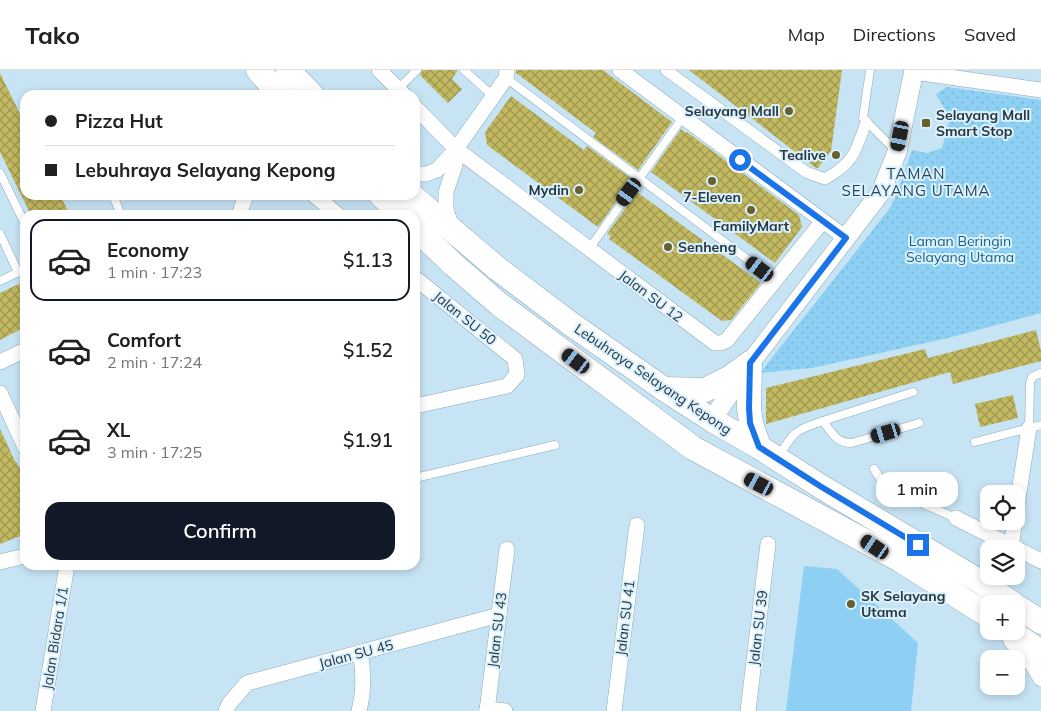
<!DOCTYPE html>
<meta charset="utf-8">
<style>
:root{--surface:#fff;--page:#f6f6f6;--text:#202124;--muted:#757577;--line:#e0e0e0;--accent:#111827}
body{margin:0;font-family:Mulish,sans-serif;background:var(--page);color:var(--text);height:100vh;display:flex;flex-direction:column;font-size:19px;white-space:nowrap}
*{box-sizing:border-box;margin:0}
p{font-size:16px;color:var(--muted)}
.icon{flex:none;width:28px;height:28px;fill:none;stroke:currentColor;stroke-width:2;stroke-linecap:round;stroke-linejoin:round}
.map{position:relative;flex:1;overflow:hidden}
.side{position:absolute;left:20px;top:140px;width:400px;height:360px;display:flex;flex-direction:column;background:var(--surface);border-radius:15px;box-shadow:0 2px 8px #0003}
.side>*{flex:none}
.top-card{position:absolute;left:20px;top:20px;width:400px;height:110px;border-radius:15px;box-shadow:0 2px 8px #0003;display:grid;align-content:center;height:110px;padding:0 25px;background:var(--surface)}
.controls{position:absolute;left:980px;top:415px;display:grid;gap:10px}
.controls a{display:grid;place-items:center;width:45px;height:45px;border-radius:10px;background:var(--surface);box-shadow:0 2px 8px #0003;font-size:25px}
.end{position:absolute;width:22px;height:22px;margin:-11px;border:6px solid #1a73e8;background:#fff;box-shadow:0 0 0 2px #fff}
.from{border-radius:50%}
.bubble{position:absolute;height:35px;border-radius:15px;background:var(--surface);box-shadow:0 2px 8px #0003;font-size:16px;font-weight:600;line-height:35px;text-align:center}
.car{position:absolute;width:15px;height:30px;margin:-15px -8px;border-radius:6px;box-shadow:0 0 4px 1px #0007;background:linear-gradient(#222 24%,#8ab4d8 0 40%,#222 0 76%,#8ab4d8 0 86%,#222 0)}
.top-card b{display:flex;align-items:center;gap:18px;height:48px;font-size:19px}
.top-card b+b{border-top:1px solid var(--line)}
.top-card i{width:12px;height:12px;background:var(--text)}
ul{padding:9px 0 0;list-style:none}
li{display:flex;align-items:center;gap:15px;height:82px;margin:0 10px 8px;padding:0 15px;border:2px solid transparent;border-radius:15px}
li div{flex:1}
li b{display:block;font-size:19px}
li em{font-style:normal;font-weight:600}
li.active{border-color:var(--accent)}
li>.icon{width:45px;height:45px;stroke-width:1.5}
.cta{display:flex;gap:10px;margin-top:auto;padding:10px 25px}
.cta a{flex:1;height:58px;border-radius:15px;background:var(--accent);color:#fff;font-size:20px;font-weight:600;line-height:58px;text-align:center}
header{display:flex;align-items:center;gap:30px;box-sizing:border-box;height:70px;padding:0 25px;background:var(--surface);border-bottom:1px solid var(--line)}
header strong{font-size:24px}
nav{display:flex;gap:28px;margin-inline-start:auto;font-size:18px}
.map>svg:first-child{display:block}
</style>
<header>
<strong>Tako</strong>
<nav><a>Map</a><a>Directions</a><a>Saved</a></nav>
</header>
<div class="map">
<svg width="1041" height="641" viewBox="0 0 1041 641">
<defs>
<pattern id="park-dots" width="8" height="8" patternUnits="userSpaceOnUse" patternTransform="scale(1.25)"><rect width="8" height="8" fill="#8dd0f4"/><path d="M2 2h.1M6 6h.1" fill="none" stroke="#7ab3d2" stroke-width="1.8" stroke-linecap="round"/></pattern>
<pattern id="building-cross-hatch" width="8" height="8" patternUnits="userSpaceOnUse" patternTransform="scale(1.25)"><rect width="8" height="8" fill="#c2b961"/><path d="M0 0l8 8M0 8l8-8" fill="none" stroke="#9e9751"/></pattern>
</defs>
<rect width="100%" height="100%" fill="#c7e4f5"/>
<path fill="#8dd0f4" d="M804 496 837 499 918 573 911 641H786Z"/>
<path fill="url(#park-dots)" d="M947 17 1041 30V243L948 268 812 298 760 303 890 138 897 123 912 80 927 83 942 78 950 48 936 24Z"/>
<g fill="url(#building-cross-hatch)">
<path d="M422 0H458L452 9 462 19 448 33 420 5Z"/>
<path d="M516 0H603L672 52 638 100 593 67 596 63 516 3Z"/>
<path d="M689 0H842L831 81 818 98H816Z"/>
<path d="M0 3 25 54V125H60L70 145H31L0 82Z"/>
<path d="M511 26 584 80 587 76 632 109 598 157 487 75 485 62Z"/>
<path d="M681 59 686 63 687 62 799 145 802 157 775 193 651 102Z"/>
<path d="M637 122 761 213 731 250 722 251 609 169 611 166 607 164Z"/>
<path d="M25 211V257L0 270V223Z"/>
<path d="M1036 260 1041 281V291L953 314 950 302 766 354V318L925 279 928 288Z"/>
<path d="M1013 325 1018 348 980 357 975 334Z"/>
<path d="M0 359 14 389 25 406V464L0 474Z"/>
</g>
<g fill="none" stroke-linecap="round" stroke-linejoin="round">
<defs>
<g id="service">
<path d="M464 0 493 26"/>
<path d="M870 0 863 48 896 81"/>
<path d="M506 8 775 210"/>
<path d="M398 19 417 0"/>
<path d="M0 103 25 154"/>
<path d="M113 125 121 145"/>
<path d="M0 164 18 202"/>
<path d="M589 179 683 47"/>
<path d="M0 211 25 199"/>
<path d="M823 351 913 322"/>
<path d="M1029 358 1030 313 1032 307 1041 303"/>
<path d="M975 372 1041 355"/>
<path d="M778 388C793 362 795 360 823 351 832 363 836 373 852 373L919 353"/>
<path d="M874 399 886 418 956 448"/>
<path d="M415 408 555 375"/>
</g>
<path id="pedestrian" d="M666 0 806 102 825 109C854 93 856 81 866 52"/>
<g id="minor">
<path d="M379 0 404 25"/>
<path d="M620 0 846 168"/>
<path d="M914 2 1041 20"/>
<path d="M415 37 456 79 715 273H721L727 270 822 152"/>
<path d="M415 104H426L437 100 456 79 506 8 507 0"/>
<path d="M314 125 338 145"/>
<path d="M239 145 246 125"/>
<path d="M452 158 446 139V122L455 95 456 79"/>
<path d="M415 208 515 289 517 305 507 316 415 336"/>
<path d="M0 292 25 280"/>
<path d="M0 323 25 377"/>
<path d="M1016 442 1029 358"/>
<path d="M956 448 1041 491"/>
<path d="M1011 476 1015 451"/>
<path d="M0 492 25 486"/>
<path d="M1011 571 1030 591 1041 609"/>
<path d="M487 639 505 641"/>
<path d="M43 641 67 495"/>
<path d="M226 641 229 634 247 613 499 545"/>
<path d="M359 641C364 621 364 602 360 582"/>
<path d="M487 641 507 479"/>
<path d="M614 641 637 455"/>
<path d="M748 641 768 474"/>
</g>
<path id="tertiary" d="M712 350 750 293 881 122 897 82 914 0"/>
<g id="primary">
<path d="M258 0 280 25"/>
<path d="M288 0 312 25"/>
<path d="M381 125 402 145"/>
<path d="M411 125 498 199 571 254 664 319 712 350 759 377 820 416 984 514 1013 534"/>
<path d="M415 158 454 195 499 234 693 378 900 490 989 546"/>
<path d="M750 293 749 338 751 353 759 377"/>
<path d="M664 319 705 320 729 308 750 293"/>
<path d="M1016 536 1041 552"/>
<path d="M1010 561 1041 582"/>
</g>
</defs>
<use href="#service" stroke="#8ca9b9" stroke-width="9"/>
<use href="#pedestrian" stroke="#8ca9b9" stroke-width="12"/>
<use href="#minor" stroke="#8ca9b9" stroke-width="16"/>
<use href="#tertiary" stroke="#8ca9b9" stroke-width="20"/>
<use href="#primary" stroke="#8ca9b9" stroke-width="25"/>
<use href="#service" stroke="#fff" stroke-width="8"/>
<use href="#pedestrian" stroke="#fff" stroke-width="11"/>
<use href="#minor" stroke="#fff" stroke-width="15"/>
<use href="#tertiary" stroke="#fff" stroke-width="19"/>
<use href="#primary" stroke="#fff" stroke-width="24"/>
</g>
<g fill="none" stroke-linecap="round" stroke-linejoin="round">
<path stroke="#1a73e8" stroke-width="6" d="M740 90 846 168 750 293 749 338 750 353 759 377 820 416 918 475"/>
</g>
<g fill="#66612e" stroke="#d9f1fe" stroke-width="2">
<circle cx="789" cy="41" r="5"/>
<rect x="921" y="48" width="10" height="10" rx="2.5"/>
<circle cx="836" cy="85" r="5"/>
<circle cx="712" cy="111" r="5"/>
<circle cx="579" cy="120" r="5"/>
<circle cx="751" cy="140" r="5"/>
<circle cx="668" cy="177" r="5"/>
<circle cx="851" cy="534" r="5"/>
</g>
<g text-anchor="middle" stroke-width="4" stroke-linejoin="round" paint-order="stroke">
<g font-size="14" font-weight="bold" fill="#2b373d" stroke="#d9f1fe" text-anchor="end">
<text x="779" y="46">Selayang Mall</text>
<text x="936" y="50" text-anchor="start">Selayang Mall<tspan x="936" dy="16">Smart Stop</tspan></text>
<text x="826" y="90">Tealive</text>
<text x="569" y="125">Mydin</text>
<text x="712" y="132" text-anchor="middle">7-Eleven</text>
<text x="751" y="161" text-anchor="middle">FamilyMart</text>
<text x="678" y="182" text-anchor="start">Senheng</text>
<text x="861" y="531" text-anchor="start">SK Selayang<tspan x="861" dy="16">Utama</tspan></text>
</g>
<g font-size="14" fill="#195f7f" stroke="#d9f1fe">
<text x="960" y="176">Laman Beringin<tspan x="960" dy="16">Selayang Utama</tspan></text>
</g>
<g font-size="14" fill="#2b373d" stroke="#d9f1fe">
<text transform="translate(651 226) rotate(37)" y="5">Jalan SU 12</text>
<text transform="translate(465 248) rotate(39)" y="5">Jalan SU 50</text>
<text transform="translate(653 309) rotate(34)" y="5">Lebuhraya Selayang Kepong</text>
<text transform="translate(625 548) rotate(-83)" y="5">Jalan SU 41</text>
<text transform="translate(758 558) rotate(-83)" y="5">Jalan SU 39</text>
<text transform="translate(497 560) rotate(-83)" y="5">Jalan SU 43</text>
<text transform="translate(55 568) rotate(-81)" y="5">Jalan Bidara 1/1</text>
<text transform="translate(356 584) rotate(-15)" y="5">Jalan SU 45</text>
</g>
<g font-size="15" letter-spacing="1" fill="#2b4451" stroke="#d9f1fe">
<text x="916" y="109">TAMAN<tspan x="916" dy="17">SELAYANG UTAMA</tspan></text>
</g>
</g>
</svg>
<div class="controls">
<a><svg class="icon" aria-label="locate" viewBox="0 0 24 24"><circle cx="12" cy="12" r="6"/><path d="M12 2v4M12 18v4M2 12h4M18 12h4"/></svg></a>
<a><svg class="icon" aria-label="layers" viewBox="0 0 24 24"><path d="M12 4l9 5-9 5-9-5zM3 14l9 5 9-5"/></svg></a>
<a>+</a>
<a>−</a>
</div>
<i class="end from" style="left:740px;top:90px"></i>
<i class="end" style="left:918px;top:475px"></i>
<div class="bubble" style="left:876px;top:402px;width:82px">1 min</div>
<i class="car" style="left:900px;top:66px;rotate:191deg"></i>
<i class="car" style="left:629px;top:122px;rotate:216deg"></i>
<i class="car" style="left:760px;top:199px;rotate:307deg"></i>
<i class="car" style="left:576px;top:291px;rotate:307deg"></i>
<i class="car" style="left:886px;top:363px;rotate:253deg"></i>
<i class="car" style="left:759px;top:414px;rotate:298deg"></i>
<i class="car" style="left:875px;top:477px;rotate:304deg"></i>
<div class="top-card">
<b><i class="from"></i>Pizza Hut</b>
<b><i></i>Lebuhraya Selayang Kepong</b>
</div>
<section class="side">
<ul>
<li class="active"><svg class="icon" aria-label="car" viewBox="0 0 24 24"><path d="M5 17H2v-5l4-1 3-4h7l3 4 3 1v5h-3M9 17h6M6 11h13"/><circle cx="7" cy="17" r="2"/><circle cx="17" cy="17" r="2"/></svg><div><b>Economy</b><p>1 min · 17:23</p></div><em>$1.13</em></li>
<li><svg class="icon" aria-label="car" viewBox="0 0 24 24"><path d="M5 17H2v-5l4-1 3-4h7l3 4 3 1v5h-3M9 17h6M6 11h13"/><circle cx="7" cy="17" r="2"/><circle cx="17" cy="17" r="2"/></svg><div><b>Comfort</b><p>2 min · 17:24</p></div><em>$1.52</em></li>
<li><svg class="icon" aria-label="car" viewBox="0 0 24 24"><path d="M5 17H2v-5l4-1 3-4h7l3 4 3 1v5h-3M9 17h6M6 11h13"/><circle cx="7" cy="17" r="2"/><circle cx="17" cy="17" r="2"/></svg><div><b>XL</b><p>3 min · 17:25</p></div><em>$1.91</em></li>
</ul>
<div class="cta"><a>Confirm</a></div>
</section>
</div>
